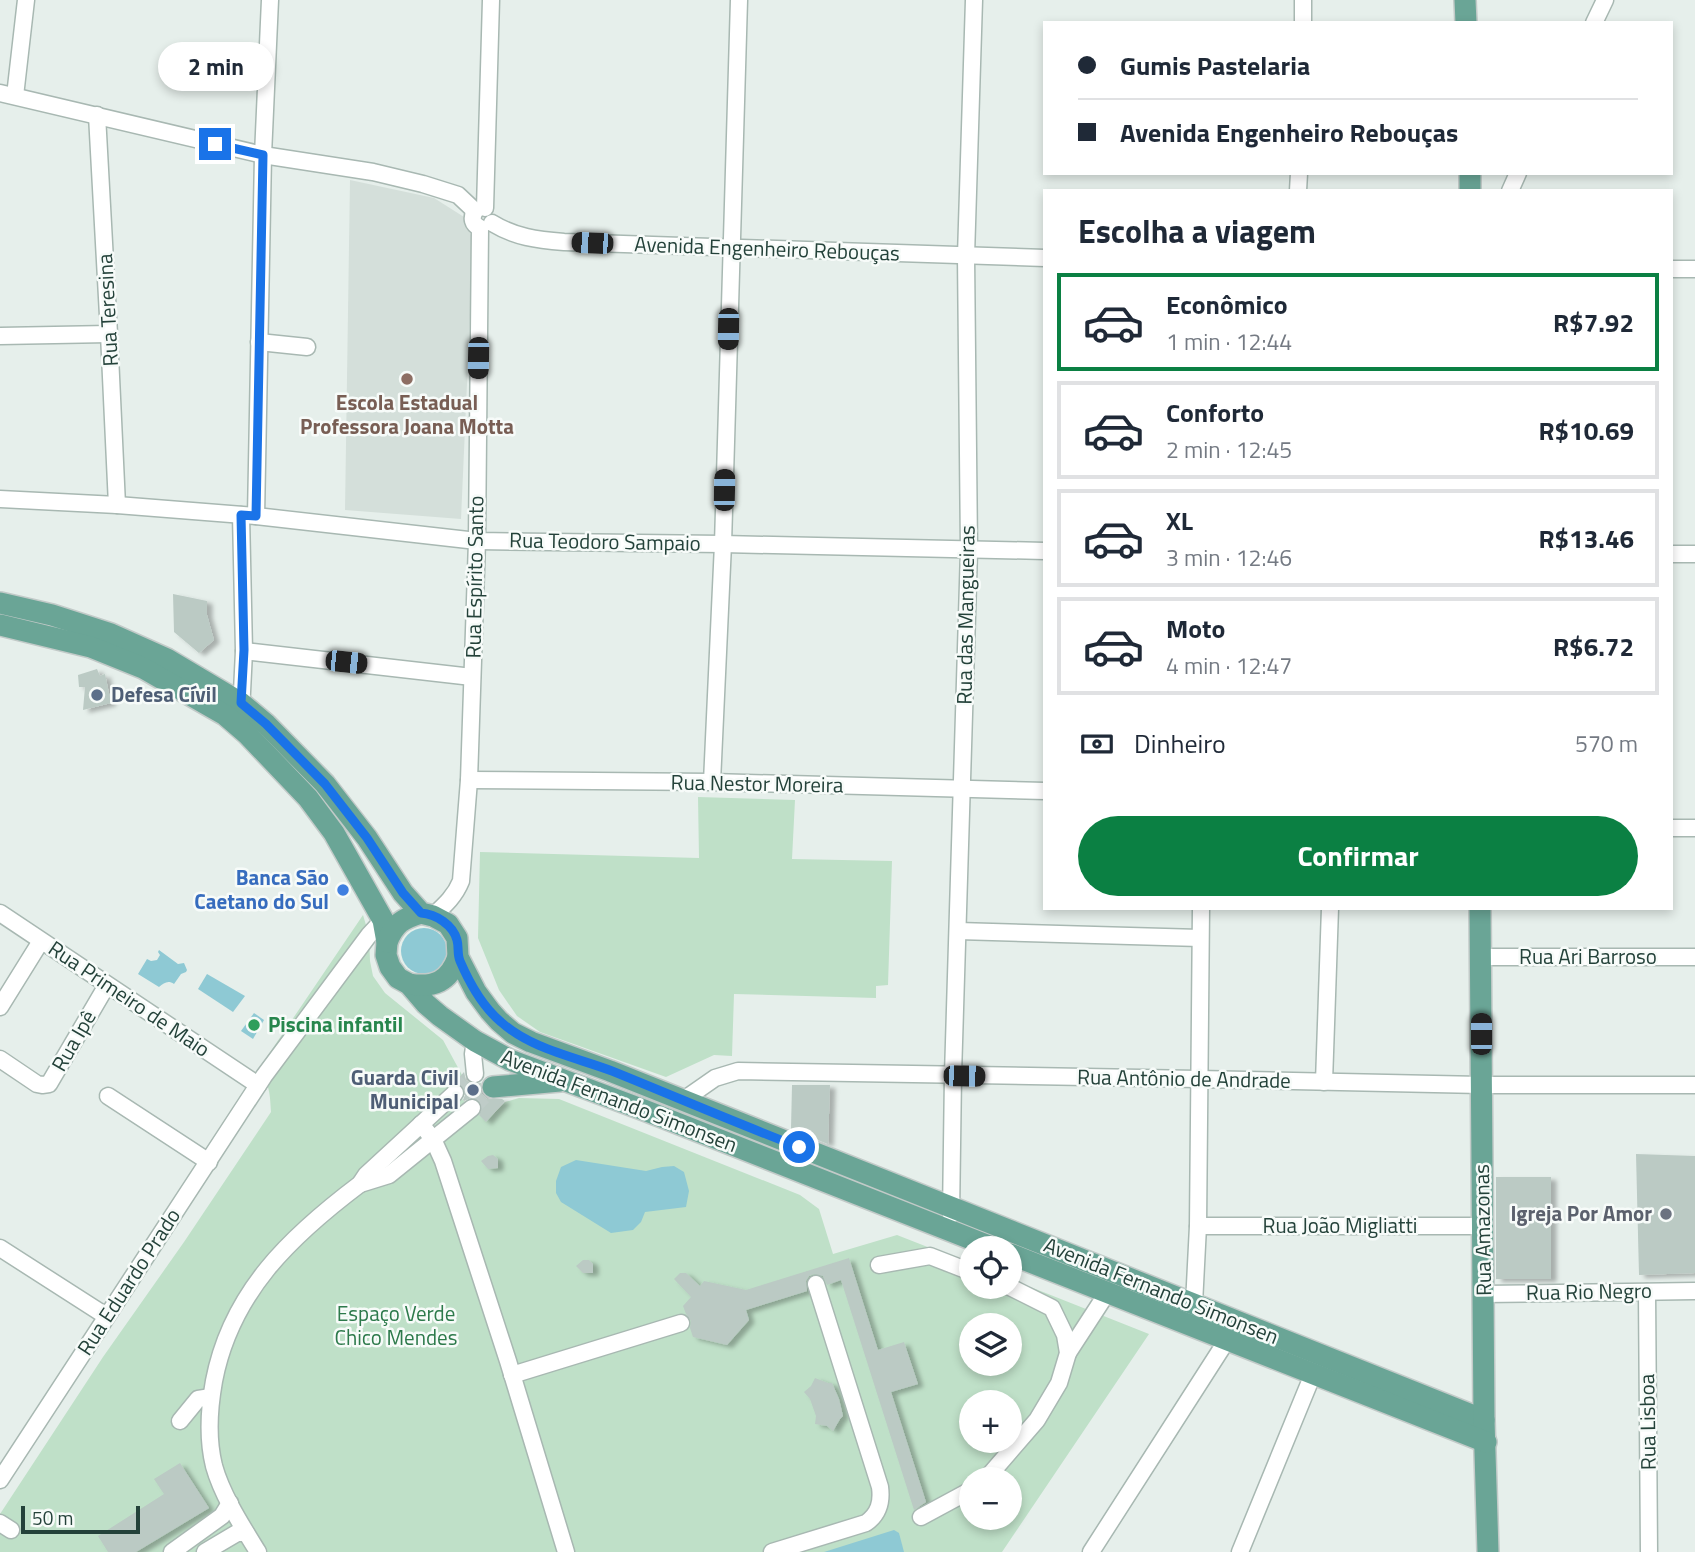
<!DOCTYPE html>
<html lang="pt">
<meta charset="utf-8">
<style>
:root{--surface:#fff;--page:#f2f2f3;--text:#1f2937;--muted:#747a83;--line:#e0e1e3;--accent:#0b8043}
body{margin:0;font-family:"Titillium Web",sans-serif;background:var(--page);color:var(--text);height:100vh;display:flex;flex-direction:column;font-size:26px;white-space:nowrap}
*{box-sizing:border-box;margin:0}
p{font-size:23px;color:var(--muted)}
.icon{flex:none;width:38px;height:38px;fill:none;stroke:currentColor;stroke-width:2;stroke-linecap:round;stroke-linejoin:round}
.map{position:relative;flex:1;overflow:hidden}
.panel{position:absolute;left:1043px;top:189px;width:630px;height:721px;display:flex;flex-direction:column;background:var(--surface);border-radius:0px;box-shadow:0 4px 10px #0003}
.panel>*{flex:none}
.banner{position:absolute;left:1043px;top:21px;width:630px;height:154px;border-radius:0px;box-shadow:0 4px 10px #0003;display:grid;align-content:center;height:154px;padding:0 35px;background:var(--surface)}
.buttons{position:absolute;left:959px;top:1236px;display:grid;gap:14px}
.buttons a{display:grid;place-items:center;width:63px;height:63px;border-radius:50%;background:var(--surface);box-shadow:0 4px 10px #0003;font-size:35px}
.scale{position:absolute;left:21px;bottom:18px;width:119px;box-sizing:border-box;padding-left:7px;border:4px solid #24423a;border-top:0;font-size:19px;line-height:24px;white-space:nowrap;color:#24423a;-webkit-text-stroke:5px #f7fbf9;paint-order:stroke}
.end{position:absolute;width:32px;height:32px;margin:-16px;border:9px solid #1a73e8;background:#fff;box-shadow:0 0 0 4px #fff}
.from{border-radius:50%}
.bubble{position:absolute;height:49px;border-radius:24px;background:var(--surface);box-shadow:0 4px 10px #0003;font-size:23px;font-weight:700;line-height:49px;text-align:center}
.car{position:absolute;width:21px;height:42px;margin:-21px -10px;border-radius:9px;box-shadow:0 0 5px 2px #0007;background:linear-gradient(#222 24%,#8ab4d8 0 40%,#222 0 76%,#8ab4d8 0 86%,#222 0)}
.banner b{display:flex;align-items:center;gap:24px;height:66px;font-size:26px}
.banner b+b{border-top:2px solid var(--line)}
.banner i{width:18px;height:18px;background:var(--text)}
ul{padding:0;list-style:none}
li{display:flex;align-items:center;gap:21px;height:98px;margin:0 14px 10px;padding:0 21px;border:4px solid var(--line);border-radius:0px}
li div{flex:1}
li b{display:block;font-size:26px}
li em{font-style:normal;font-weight:700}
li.selected{border-color:var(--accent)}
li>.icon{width:63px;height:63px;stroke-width:1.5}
h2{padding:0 35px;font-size:32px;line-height:84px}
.pay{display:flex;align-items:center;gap:18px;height:77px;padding:0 35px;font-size:26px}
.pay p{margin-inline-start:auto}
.primary-button{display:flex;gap:14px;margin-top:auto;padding:14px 35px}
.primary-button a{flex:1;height:80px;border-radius:42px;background:var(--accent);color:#fff;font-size:28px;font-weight:700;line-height:80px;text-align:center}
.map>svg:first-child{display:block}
</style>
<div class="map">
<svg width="1695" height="1552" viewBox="0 0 1695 1552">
<defs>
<filter id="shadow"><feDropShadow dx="5.5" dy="3" stdDeviation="2" flood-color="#0004"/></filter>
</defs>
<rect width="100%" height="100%" fill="#e6efeb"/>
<path fill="#d4dfda" d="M350 180 434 198 464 217 470 230 473 248 461 519 345 510Z"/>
<g fill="#bfe0c8" fill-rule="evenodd">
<path d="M698 797 795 800 792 859 892 861 888 985 876 986V998L734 994 732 1056 714 1055 666 1077 540 1032 517 1016 499 990 478 938 480 852 699 858Z"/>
<path d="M363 915 369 935 370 961 373 976 385 993 443 1040 462 1075 450 1088 486 1121 505 1102 519 1098 559 1099 800 1195 819 1209 833 1254 897 1235 971 1264V1286H1010V1279L1149 1334 1002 1552H0V1514L103 1357 184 1242 271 1112C270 1095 270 1083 258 1070ZM971 1325H1010V1363H971ZM971 1402H1010V1440H971ZM971 1479H1010V1517H971Z"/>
</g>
<g fill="#8ec9d4">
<circle cx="424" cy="951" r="23"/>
<path d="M159 950 178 964 184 963 187 970 186 972 181 974 174 984C168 980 164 983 159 987L138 974 147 959 151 961 157 960 160 955 158 952Z"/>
<path d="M207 974 245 996 233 1012 198 989Z"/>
<path d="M254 1013 264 1020 253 1039 241 1031Z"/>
<path d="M576 1160 646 1171 662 1167 674 1166 684 1172 689 1191 686 1207 645 1212 641 1222 633 1230 611 1233 561 1202 556 1193V1181L561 1167Z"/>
<path d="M894 1530 899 1533 904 1552H824Z"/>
</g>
<g fill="#bbcac4" filter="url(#shadow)">
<path d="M173 594 207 601V615L214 640 199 653 174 632Z"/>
<path d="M97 669 100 676 105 674 111 703 83 710 85 687H79L78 675Z"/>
<path d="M464 1072 466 1080 470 1083 475 1084 481 1083 480 1089 482 1094 487 1099H502L505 1101 486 1122 479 1115 482 1107 480 1101 471 1098 464 1101 463 1100 465 1095V1090L462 1085 454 1083Z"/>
<path d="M792 1085H830L828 1144 791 1129Z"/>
<path d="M1636 1154 1695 1156V1273L1639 1275Z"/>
<path d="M493 1155 498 1159V1168L488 1169 481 1161 488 1156Z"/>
<rect x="1496" y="1177" width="55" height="102"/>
<path d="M849 1258 878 1350 904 1342 918 1384 891 1392 926 1502 914 1510 841 1280 827 1285 823 1276 814 1274 809 1276 806 1281 807 1291 746 1310 749 1320 727 1345 693 1337 690 1328 691 1321 686 1314 683 1306 691 1297 674 1279 680 1273H686L700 1286 704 1281 746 1290Z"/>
<path d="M583 1260H589L593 1264V1273H583L576 1266Z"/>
<path d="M815 1378 828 1383H832L839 1399 843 1416 840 1419 833 1431 827 1426 815 1424 816 1416 810 1399 804 1392 811 1386Z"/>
<path d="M180 1463 209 1508 136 1552H108L98 1536 164 1494 154 1479Z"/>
</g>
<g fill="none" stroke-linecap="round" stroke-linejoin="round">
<g stroke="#bfccc8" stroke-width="16" stroke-dasharray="16 8" stroke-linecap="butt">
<path d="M455 1093 475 1074"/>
<path d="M472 1108 491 1089"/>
</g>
<defs>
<g id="minor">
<path d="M1303 23V0"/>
<path d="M1594 23 1605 0"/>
<path d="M0 93 263 155 373 172 423 184 458 195 475 211"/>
<path d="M15 96 26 0"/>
<path d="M97 115 109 334 117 505"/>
<path d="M1298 191 1299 173"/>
<path d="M1510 191 1518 173"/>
<path d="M485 208 491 0"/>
<path d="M492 223C515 237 537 240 564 242L1045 258"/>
<path d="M1671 269H1695"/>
<path d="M0 336 109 334"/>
<path d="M259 342 307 347"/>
<path d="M0 499 117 505 256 516 477 541 723 544 1045 551"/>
<path d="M256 516 263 155 270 0"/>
<path d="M1671 554H1695"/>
<path d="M244 651 472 677"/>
<path d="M241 712 244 651 241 515"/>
<path d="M469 780 712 782 1045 791"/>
<path d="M712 782 723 544 739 0"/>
<path d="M1671 828H1695"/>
<path d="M0 913 258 1085"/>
<path d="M433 916C445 905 455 896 461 881L469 780 477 541 480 228C472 224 471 218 475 211"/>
<path d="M958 931 1200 938"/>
<path d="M1480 957H1695"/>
<path d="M0 1007 41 941"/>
<path d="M475 1041 473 1054 475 1074"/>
<path d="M0 1059 37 1084 42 1085 49 1084 107 985"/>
<path d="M1324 1082 1330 908"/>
<path d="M108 1096 209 1162"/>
<path d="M682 1101 715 1078 738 1071 1198 1079 1481 1085H1695"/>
<path d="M421 1124 433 1139 443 1161 508 1361 566 1552"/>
<path d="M360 1184 389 1175 472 1108"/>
<path d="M951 1215 953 1075 969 550 966 256 974 0"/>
<path d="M1198 1226H1483"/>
<path d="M0 1248 106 1316"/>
<path d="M879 1265 930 1256 971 1272"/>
<path d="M1647 1292 1649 1552"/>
<path d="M1484 1294 1695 1291"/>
<path d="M1194 1304 1198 1226 1201 908"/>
<path d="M1068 1353 1107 1293"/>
<path d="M512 1375 681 1323"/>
<path d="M180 1421 198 1399 211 1397"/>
<path d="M986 1479 1037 1420 1059 1383 1068 1353 1065 1335 1052 1308 1008 1286"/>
<path d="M0 1480 264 1076 369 935 383 920"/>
<path d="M921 1517 971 1490"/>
<path d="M0 1523 11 1530"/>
<path d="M172 1552 222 1516 230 1503"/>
<path d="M205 1552 237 1533H246"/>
<path d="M258 1552C242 1526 222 1495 214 1466 207 1438 209 1409 214 1381 231 1292 291 1236 360 1184L366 1175 455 1093"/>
<path d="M772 1552 866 1523C879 1514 882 1502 880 1487L816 1284"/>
<path d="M1091 1552 1227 1340"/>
<path d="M1240 1552 1313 1374"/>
</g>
<g id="major">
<path d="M1465 0 1466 23"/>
<path d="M1470 173V191"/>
<path d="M0 603 52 615 111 634 167 659 241 703 266 724 325 784 367 838 403 893 421 913 433 916 448 924 457 938 458 957 476 992 490 1011 499 1021 513 1033 531 1042 610 1071 1484 1420"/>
<path d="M0 625 91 647 143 668 225 715 247 734 308 798 334 833 383 920 387 942 386 955 390 967 398 978 409 984 426 1004 440 1016 475 1041 510 1060 644 1110 994 1248"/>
<path d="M1480 908 1484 1420 1488 1552"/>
<path d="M387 942C395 923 402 919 421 913"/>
<path d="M409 984C434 988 449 982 458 957"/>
<path d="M493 1087 560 1081"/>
<path d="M1010 1254 1486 1442"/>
</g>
</defs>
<use href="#minor" stroke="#a8b8b2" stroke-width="19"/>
<use href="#major" stroke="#c2cac8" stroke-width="24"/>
<use href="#minor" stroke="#fff" stroke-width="16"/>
<use href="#major" stroke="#6aa596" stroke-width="21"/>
</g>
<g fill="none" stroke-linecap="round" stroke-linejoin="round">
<path stroke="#1a73e8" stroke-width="9" d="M215 144 263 155 256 516 241 515 244 650 241 703 266 724 325 784 367 838 403 893 421 913C436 914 453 925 457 940 459 947 457 954 460 961 469 982 483 1007 501 1022 531 1049 575 1057 612 1071 674 1096 736 1123 799 1147"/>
</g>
<circle fill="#8d6e63" stroke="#f7fbf9" stroke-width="2.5" cx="407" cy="379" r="7"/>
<g fill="#5c6f8a" stroke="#f7fbf9" stroke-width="2.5">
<circle cx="97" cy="695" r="7"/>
<circle cx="473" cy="1090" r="7"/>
</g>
<circle fill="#3f7fe0" stroke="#f7fbf9" stroke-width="2.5" cx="343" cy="890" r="7"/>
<circle fill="#2e9e5b" stroke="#f7fbf9" stroke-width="2.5" cx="254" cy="1025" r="7"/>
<circle fill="#6b7280" stroke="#f7fbf9" stroke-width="2.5" cx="1666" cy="1214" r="7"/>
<g text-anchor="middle" stroke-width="5" stroke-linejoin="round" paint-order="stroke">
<g font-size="21" fill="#24423a" stroke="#f7fbf9">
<text transform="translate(767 249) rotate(2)" y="7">Avenida Engenheiro Rebouças</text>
<text transform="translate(108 310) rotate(-93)" y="7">Rua Teresina</text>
<text transform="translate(605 542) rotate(1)" y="7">Rua Teodoro Sampaio</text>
<text transform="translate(475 577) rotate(-89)" y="7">Rua Espírito Santo</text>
<text transform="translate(966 615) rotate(-89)" y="7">Rua das Mangueiras</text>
<text transform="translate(757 784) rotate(1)" y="7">Rua Nestor Moreira</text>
<text x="1588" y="964">Rua Ari Barroso</text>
<text transform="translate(129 999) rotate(34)" y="7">Rua Primeiro de Maio</text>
<text transform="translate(74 1041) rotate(-60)" y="7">Rua Ipê</text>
<text transform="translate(1184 1079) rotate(1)" y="7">Rua Antônio de Andrade</text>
<text transform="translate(619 1101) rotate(21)" y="7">Avenida Fernando Simonsen</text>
<text x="1340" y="1233">Rua João Migliatti</text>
<text transform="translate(1483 1230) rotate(-91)" y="7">Rua Amazonas</text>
<text transform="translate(129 1282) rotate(-57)" y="7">Rua Eduardo Prado</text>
<text transform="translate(1161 1291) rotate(22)" y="7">Avenida Fernando Simonsen</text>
<text transform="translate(1589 1292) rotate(-1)" y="7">Rua Rio Negro</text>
<text transform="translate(1648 1422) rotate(-91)" y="7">Rua Lisboa</text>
</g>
<g font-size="21" font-weight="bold" fill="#785e54" stroke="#f7fbf9">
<text x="407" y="410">Escola Estadual<tspan x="407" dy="24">Professora Joana Motta</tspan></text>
</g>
<g font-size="21" font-weight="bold" fill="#4e5e75" stroke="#f7fbf9" text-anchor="start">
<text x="111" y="702">Defesa Cívil</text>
<text x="459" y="1085" text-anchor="end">Guarda Civil<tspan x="459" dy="24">Municipal</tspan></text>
</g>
<g font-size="21" font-weight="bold" fill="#366cbe" stroke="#f7fbf9" text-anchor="end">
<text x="329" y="885">Banca São<tspan x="329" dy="24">Caetano do Sul</tspan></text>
</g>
<g font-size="21" font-weight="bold" fill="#27864d" stroke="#f7fbf9" text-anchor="start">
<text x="268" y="1032">Piscina infantil</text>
</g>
<g font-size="21" font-weight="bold" fill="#5b616d" stroke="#f7fbf9" text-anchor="end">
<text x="1652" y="1221">Igreja Por Amor</text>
</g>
<g font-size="21" fill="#2d7a4b" stroke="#f7fbf9">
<text x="396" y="1321">Espaço Verde<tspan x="396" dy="24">Chico Mendes</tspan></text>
</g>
</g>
</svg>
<div class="buttons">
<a><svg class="icon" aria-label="locate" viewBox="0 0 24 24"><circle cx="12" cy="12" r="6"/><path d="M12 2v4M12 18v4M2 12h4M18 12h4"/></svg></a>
<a><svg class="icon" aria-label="layers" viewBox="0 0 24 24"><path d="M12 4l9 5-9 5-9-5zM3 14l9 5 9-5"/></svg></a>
<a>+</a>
<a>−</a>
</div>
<div class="scale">50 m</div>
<i class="end from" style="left:799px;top:1147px"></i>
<i class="end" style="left:215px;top:144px"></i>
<div class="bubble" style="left:158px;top:42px;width:116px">2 min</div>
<i class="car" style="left:592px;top:243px;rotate:272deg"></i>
<i class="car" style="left:728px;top:329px;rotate:181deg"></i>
<i class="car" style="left:478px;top:358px;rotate:181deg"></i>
<i class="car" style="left:724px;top:490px;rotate:1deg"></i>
<i class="car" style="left:346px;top:662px;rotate:96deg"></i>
<i class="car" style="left:1481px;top:1034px;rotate:0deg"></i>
<i class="car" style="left:964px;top:1076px;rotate:91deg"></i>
<div class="banner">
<b><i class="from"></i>Gumis Pastelaria</b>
<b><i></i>Avenida Engenheiro Rebouças</b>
</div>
<section class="panel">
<h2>Escolha a viagem</h2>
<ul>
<li class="selected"><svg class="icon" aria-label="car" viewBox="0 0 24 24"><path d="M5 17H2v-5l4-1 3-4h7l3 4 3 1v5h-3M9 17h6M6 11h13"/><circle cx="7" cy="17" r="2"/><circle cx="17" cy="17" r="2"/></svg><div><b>Econômico</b><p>1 min · 12:44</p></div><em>R$7.92</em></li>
<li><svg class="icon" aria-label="car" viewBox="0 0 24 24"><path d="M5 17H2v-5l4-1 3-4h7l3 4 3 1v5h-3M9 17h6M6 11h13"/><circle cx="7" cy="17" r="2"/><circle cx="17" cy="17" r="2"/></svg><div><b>Conforto</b><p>2 min · 12:45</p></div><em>R$10.69</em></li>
<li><svg class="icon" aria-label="car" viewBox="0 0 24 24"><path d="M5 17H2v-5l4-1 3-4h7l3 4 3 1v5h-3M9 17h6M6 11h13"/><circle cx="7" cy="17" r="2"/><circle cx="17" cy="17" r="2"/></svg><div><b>XL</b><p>3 min · 12:46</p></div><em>R$13.46</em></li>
<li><svg class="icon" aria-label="car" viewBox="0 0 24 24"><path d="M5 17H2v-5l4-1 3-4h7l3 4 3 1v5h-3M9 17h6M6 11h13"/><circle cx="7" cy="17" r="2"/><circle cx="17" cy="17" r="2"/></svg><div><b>Moto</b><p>4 min · 12:47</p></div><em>R$6.72</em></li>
</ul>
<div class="pay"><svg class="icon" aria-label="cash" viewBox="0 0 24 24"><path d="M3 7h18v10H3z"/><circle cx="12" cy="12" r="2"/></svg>Dinheiro<p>570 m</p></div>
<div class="primary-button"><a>Confirmar</a></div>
</section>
</div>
